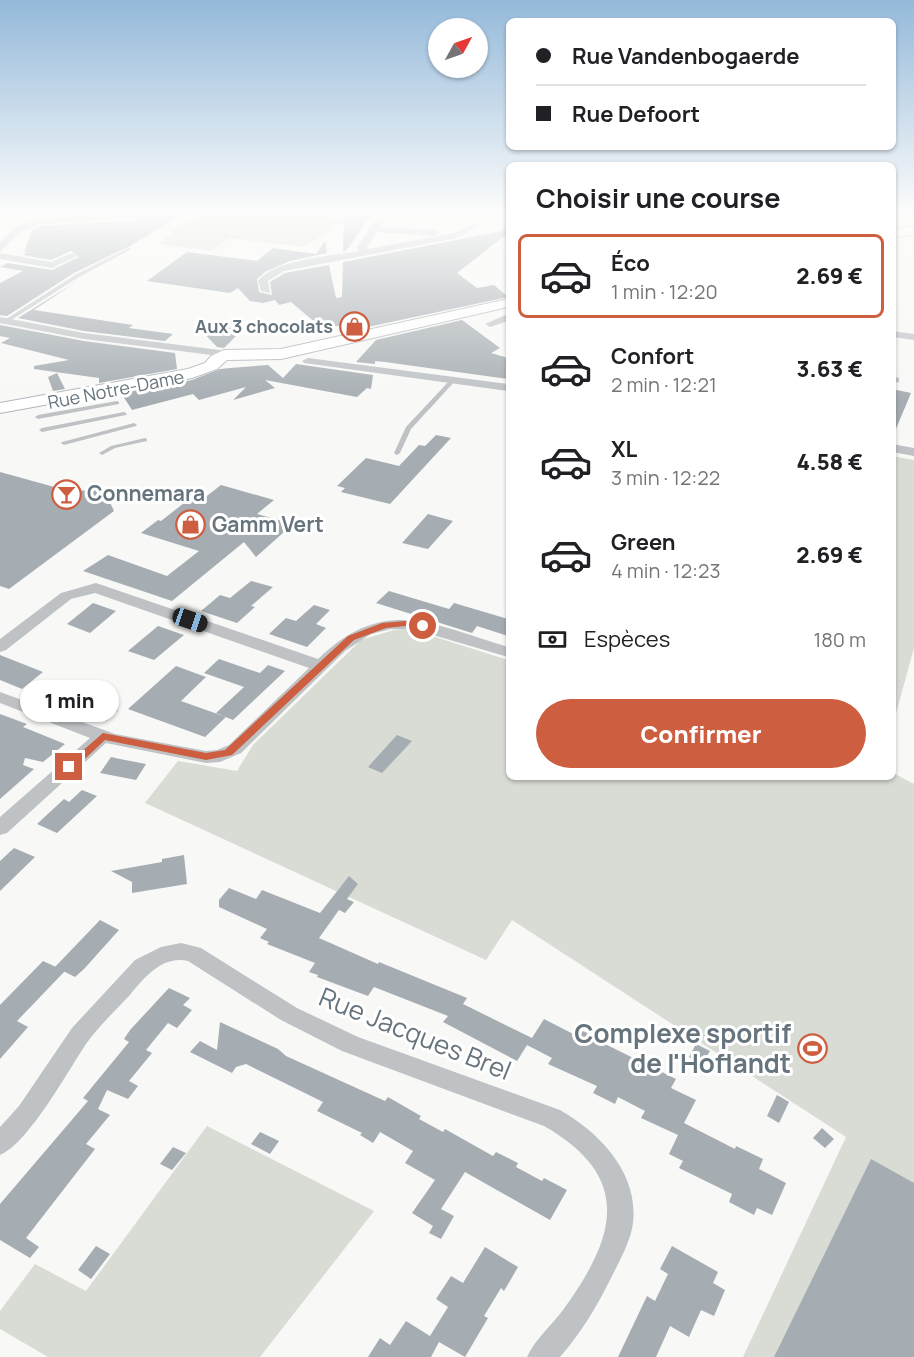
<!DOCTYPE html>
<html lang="fr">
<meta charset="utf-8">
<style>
:root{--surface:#fff;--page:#f6f6f6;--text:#202124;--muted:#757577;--line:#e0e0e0;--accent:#cd5e40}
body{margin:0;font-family:Manrope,sans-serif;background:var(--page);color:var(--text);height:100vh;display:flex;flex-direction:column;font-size:22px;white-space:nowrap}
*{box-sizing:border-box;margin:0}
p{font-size:20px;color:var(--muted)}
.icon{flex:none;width:33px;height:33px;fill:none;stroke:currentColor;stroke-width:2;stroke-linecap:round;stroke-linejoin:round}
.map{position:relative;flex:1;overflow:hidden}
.details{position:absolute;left:506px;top:162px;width:390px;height:618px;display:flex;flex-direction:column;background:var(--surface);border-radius:9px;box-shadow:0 2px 4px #0004}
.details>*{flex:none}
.top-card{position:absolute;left:506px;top:18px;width:390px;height:132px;border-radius:9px;box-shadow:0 2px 4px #0004;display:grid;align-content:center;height:132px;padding:0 30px;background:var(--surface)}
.needle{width:39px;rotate:50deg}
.controls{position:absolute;left:428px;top:18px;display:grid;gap:12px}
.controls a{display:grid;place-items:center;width:60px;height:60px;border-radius:50%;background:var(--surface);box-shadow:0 2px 4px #0004;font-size:30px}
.end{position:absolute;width:27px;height:27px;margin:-14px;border:8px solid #cd5e40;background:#fff;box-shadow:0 0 0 3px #fff}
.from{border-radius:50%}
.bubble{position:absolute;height:42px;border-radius:21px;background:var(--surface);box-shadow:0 2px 4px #0004;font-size:20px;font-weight:800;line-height:42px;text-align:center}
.car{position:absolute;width:18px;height:36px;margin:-18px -9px;border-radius:8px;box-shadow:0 0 4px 2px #0007;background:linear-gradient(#222 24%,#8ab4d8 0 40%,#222 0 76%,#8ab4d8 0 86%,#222 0)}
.top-card b{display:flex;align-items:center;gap:21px;height:57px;font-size:22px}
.top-card b+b{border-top:2px solid var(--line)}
.top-card i{width:15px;height:15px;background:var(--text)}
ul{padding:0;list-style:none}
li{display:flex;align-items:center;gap:18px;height:84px;margin:0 12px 9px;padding:0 18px;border:3px solid transparent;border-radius:9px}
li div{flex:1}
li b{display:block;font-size:22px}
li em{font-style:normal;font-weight:800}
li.current{border-color:var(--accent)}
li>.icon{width:54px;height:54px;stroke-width:1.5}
h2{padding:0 30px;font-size:27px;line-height:72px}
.pay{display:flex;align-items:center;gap:15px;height:66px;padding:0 30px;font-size:22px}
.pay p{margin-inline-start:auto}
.primary-button{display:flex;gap:12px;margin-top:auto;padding:12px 30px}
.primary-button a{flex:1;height:69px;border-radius:36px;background:var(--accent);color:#fff;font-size:24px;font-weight:800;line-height:69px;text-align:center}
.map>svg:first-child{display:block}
</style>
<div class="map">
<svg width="914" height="1357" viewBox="0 0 914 1357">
<rect width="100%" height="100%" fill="#f8f8f6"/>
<g fill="#d8dcd5">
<path d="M207 212H288L348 220 304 247 229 238 212 251 158 244 175 232 170 231Z"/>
<path d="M893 456 914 460V648L893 724Z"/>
<path d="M394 630H413L508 660V777H892L893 773 914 784V1357H743L846 1137 512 920 486 960 145 803 178 761 237 771 253 745 361 640Z"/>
<path d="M207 1126 374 1211 260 1357H48L0 1329V1311L35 1264 86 1291Z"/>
</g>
<g fill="#a6adb2">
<path d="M154 212H187L130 246 74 273 7 316 0 315V283L23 271 0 267 8 263 52 270 79 257 71 251 51 260 23 255 27 252H24L33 229 41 226 154 219 157 214Z"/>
<path d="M353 212H373L346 251H343L344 220Z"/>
<path d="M508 230V233L457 273 477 288 494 285 508 297 349 331 342 325 323 329 291 302 279 305 275 300 263 303 250 301 238 288 230 293 147 281 187 252 257 261 273 248 316 254 325 241 327 253 290 261 265 272 257 279 259 292 272 295 270 282 285 273 329 265 336 298 342 297 343 262Z"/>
<path d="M79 280 34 310 133 325 129 328 173 334 165 341 84 331 18 318Z"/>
<path d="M462 320 500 348 491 353 508 358V379L385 362 375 361V364L356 362 376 340Z"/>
<path d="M217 322 221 326 227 325 237 335 224 348 217 347 197 326Z"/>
<path d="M0 325 84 341 175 353 177 369 99 383V378L34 369V366L69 360 1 343 10 338 0 336Z"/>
<path d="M296 364 373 375 371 389 367 388 357 397 265 380 275 388 233 400 246 387 199 400 193 394 132 410 121 393 192 380 220 369 230 368 268 365 283 378Z"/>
<path d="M57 373 65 389 53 391 48 377Z"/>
<path d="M892 389 911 393 893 436H892Z"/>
<path d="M436 435 451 438 390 504 341 492 345 488 337 486 366 458 399 466 419 445 425 446Z"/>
<path d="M0 472 69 491 98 490 107 496 114 511 9 589 0 586Z"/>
<path d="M221 485 274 500 257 514 293 524 256 557 244 542 172 601 83 571 108 555 167 576 199 551 141 533 158 520 161 521 193 496 203 499Z"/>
<path d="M428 514 453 521 428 549 402 543Z"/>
<path d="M251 581 273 587 251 606 255 607 237 623 201 611 220 595 230 598Z"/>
<path d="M389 591 449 609 454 603 508 619V636L477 626 472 633 376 603Z"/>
<path d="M93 603 116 611 90 633 67 624Z"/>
<path d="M314 605 330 610 316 624 326 628 307 647 269 634 286 618 296 621Z"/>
<path d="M158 626 184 635 154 660 128 651Z"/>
<path d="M0 655 43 672 22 689 0 680Z"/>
<path d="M219 659 260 673 268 665 285 671 233 720 216 713 244 687 204 673Z"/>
<path d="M176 666 206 677 181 701 226 717 205 737 128 709Z"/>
<path d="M79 695 118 710 106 721 68 705Z"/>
<path d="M0 714 27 724 23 727 65 744 43 762 25 758 23 765 34 769 0 799Z"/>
<path d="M397 735 412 741 382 773 368 767Z"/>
<path d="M111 757 120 759 146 764 136 780 100 773Z"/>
<path d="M82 790 97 796 57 833 37 824 64 799 69 802Z"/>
<path d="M14 848 35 857 0 891V861Z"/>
<path d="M184 855 187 884 132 893V882L111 871 162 862V859Z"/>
<path d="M349 876 358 884 347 899 354 902 345 913 339 910 319 938 378 964 379 962 467 998 463 1004 532 1038 544 1019 579 1037 583 1031 606 1042 605 1044 676 1079 671 1088 696 1100 684 1123 735 1149 736 1146 763 1159 759 1169 786 1183 772 1215 757 1208 754 1215 729 1202 732 1194 679 1168 683 1161 669 1154 678 1135 641 1118 645 1111 618 1097 615 1104 593 1093 597 1086 548 1064 552 1058 527 1045 529 1042 517 1061 443 1022 448 1016 374 987 368 996 317 977 318 975 309 972 315 963 267 944 269 942 260 938 267 929 219 907V900L229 888 256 899 262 890 320 913Z"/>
<path d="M100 920 119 930 84 969 75 977 55 967Z"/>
<path d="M43 961 65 971 17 1021 28 1027 0 1059V1005Z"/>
<path d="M169 988 190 998 183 1005 192 1010 177 1028 168 1023 146 1050 152 1053 129 1081 138 1086 128 1099 107 1090 98 1109 110 1115 86 1144 95 1149 26 1238 39 1247 30 1258 0 1240V1204L88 1101 83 1098 129 1042 124 1039 130 1030Z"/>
<path d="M220 1022 278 1049 286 1056 385 1101 388 1097 421 1116 419 1119 443 1132 445 1129 493 1156 496 1152 518 1163 516 1167 542 1181 544 1178 567 1190 550 1220 465 1172 441 1209 454 1216 441 1239 429 1233 433 1226 412 1213 435 1180 405 1163 413 1151 380 1132 373 1143 360 1135 362 1133 317 1111 323 1102 246 1064 236 1067 232 1073 190 1052 200 1041 217 1050Z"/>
<path d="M696 1044 710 1051 702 1064 689 1057Z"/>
<path d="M777 1095 789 1102 779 1123 767 1116Z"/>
<path d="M822 1128 834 1139 825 1148 813 1138Z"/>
<path d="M260 1132 279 1141 270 1154 251 1144Z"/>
<path d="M173 1147 186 1153 172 1170 160 1164Z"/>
<path d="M871 1159 914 1183V1357H774Z"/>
<path d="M96 1246 110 1254 91 1279 78 1270Z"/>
<path d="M672 1246 718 1272 713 1283 725 1290 714 1316 701 1310 689 1337 670 1326 656 1357H618L647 1296 655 1301 668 1274 660 1269Z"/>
<path d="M485 1247 518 1267 504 1291 501 1288 484 1316 488 1318 465 1357 439 1342 431 1357H368L380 1338 390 1345 406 1321 430 1336 448 1307 436 1299 451 1276 463 1283Z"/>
</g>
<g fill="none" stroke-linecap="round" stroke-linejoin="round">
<defs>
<g id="secondary">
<path d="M914 226V234L892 238V230Z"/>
<path d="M508 299V307L281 359 227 360 217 369 192 378 0 413V403L188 369 205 363 211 356 224 350 281 349Z"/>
</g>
</defs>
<use href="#secondary" stroke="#b0b6ba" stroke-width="2"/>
<g fill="#bec2c5" fill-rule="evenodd">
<path d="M128 248 132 249 79 277 8 322 3 321 75 275Z"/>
<path d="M451 379 456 380 411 429 400 453 397 455 395 454 394 453 406 427Z"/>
<path d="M117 401 119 402V404L38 419 35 417 38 415Z"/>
<path d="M124 412 127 414 126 415 42 432 39 430 42 428Z"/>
<path d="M134 423 137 425 136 426 64 445 61 443 62 442Z"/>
<path d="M145 438 147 439V441L115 448 102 455 99 453 111 446Z"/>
</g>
<g fill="#bec2c5" fill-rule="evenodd">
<path d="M151 212 155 215 154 217 40 224 19 233 0 252V243L13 229 38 218Z"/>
<path d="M381 212H389L380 227 434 230 439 233 434 236 377 232 367 247 368 249 454 233 475 223 480 226 457 238 284 271 268 281 270 293 261 291 258 281C276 259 331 256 359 251L357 247Z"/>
<path d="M0 253 51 262 72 253 77 256 52 268 0 259Z"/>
<path d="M508 314V321L490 327 485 324Z"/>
<path d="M0 317 84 333 236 352 242 355 236 358 84 339 0 323Z"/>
<path d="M892 331 914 334V340L892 337Z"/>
<path d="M308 358 508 384V391L304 363 302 361Z"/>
<path d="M892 376 899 378V382L892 383Z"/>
<path d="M892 444 914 448V456L892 452Z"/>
<path d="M96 583 318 659C385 595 431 624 508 647V657L416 630 391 629 371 634 345 651 241 753 220 762 206 763 106 743 7 833 0 835V817L90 738 0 703V692L115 734 206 751 217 750 229 745 309 668 95 593 71 599 6 650 0 652V639L61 593Z"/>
<path d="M181 943 201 948 297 1008 358 1037 560 1110C602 1134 642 1177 632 1229 628 1246 618 1264 610 1280 596 1308 581 1333 560 1357H527C535 1339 552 1325 563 1310 617 1236 633 1177 544 1126L342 1051 281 1020 188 961C162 955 144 978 129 996 115 1011 98 1027 86 1044 68 1071 28 1144 0 1155V1127L19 1106 72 1028 135 960 161 947Z"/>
</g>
<use href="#secondary" fill="#fff" fill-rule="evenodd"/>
</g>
<linearGradient id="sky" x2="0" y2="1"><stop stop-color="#94b9da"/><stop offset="0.53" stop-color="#fcfcfb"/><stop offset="1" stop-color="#fcfcfb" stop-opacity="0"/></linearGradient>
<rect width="914" height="402" fill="url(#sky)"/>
<path fill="#cd5e40" d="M405 621 427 626 423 629 405 626 386 628 354 640 232 755 206 760 105 740 73 770H65L64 767 103 733 206 753 225 750 348 636 382 623Z"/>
<defs>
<symbol id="shop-ring" viewBox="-11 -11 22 22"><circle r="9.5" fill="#fff" stroke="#cd5e40" stroke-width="1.5"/><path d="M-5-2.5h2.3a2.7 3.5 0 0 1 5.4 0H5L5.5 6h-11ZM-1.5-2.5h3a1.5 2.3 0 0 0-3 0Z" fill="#cd5e40"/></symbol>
<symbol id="bar-ring" viewBox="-11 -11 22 22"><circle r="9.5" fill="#fff" stroke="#cd5e40" stroke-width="1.5"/><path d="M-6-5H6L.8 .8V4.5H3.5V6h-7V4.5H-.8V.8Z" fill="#cd5e40"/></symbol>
<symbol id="stadium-ring" viewBox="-11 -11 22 22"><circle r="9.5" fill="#fff" stroke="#cd5e40" stroke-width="1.5"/><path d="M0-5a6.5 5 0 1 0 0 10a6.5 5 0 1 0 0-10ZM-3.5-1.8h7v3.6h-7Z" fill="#cd5e40"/></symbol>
</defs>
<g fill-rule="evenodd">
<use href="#shop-ring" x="338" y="310" width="33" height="33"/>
<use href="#bar-ring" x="50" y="478" width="33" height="33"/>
<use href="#shop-ring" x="174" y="508" width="33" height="33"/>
<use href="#stadium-ring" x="796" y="1032" width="33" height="33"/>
</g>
<g text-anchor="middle" stroke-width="6" stroke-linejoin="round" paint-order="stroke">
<g font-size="18" font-weight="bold" fill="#66747d" stroke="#fff" text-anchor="end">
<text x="333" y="333">Aux 3 chocolats</text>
</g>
<g font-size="18" fill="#66747d" stroke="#fff">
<text transform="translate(116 390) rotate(-11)" y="6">Rue Notre-Dame</text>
</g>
<g font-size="21" font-weight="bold" fill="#66747d" stroke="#fff" text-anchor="start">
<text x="87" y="501">Connemara</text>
<text x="212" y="532">Gamm Vert</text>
</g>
<g font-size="26" fill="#66747d" stroke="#fff">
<text transform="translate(415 1034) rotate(22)" y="9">Rue Jacques Brel</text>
</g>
<g font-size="26" font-weight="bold" fill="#66747d" stroke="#fff" text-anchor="end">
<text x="791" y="1043">Complexe sportif<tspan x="791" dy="30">de l'Hoflandt</tspan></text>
</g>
</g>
</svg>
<div class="controls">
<a><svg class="needle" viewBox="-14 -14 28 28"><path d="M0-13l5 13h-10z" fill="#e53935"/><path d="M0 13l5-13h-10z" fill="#757577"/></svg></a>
</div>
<i class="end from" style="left:423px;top:626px"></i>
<i class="end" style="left:69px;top:767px"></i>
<div class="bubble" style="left:20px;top:680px;width:99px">1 min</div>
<i class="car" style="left:190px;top:620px;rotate:109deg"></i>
<div class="top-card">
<b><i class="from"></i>Rue Vandenbogaerde</b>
<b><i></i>Rue Defoort</b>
</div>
<section class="details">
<h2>Choisir une course</h2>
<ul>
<li class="current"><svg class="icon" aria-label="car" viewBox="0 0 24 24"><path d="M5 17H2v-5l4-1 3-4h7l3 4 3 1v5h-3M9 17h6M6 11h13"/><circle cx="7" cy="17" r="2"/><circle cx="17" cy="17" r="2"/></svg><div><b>Éco</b><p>1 min · 12:20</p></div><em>2.69 €</em></li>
<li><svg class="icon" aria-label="car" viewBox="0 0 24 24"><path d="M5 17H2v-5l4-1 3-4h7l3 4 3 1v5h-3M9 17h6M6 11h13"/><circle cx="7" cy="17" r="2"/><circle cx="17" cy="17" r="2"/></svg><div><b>Confort</b><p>2 min · 12:21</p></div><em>3.63 €</em></li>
<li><svg class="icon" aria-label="car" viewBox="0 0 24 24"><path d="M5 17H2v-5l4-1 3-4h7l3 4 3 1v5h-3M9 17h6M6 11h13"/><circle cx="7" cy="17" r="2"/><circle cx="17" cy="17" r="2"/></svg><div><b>XL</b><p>3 min · 12:22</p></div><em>4.58 €</em></li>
<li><svg class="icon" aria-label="car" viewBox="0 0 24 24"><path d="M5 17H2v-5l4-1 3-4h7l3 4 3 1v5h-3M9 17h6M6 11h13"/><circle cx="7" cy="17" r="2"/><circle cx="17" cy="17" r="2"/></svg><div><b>Green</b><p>4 min · 12:23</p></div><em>2.69 €</em></li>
</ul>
<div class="pay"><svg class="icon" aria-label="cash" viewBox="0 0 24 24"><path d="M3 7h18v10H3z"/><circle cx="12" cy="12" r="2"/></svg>Espèces<p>180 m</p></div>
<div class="primary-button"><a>Confirmer</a></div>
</section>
</div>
